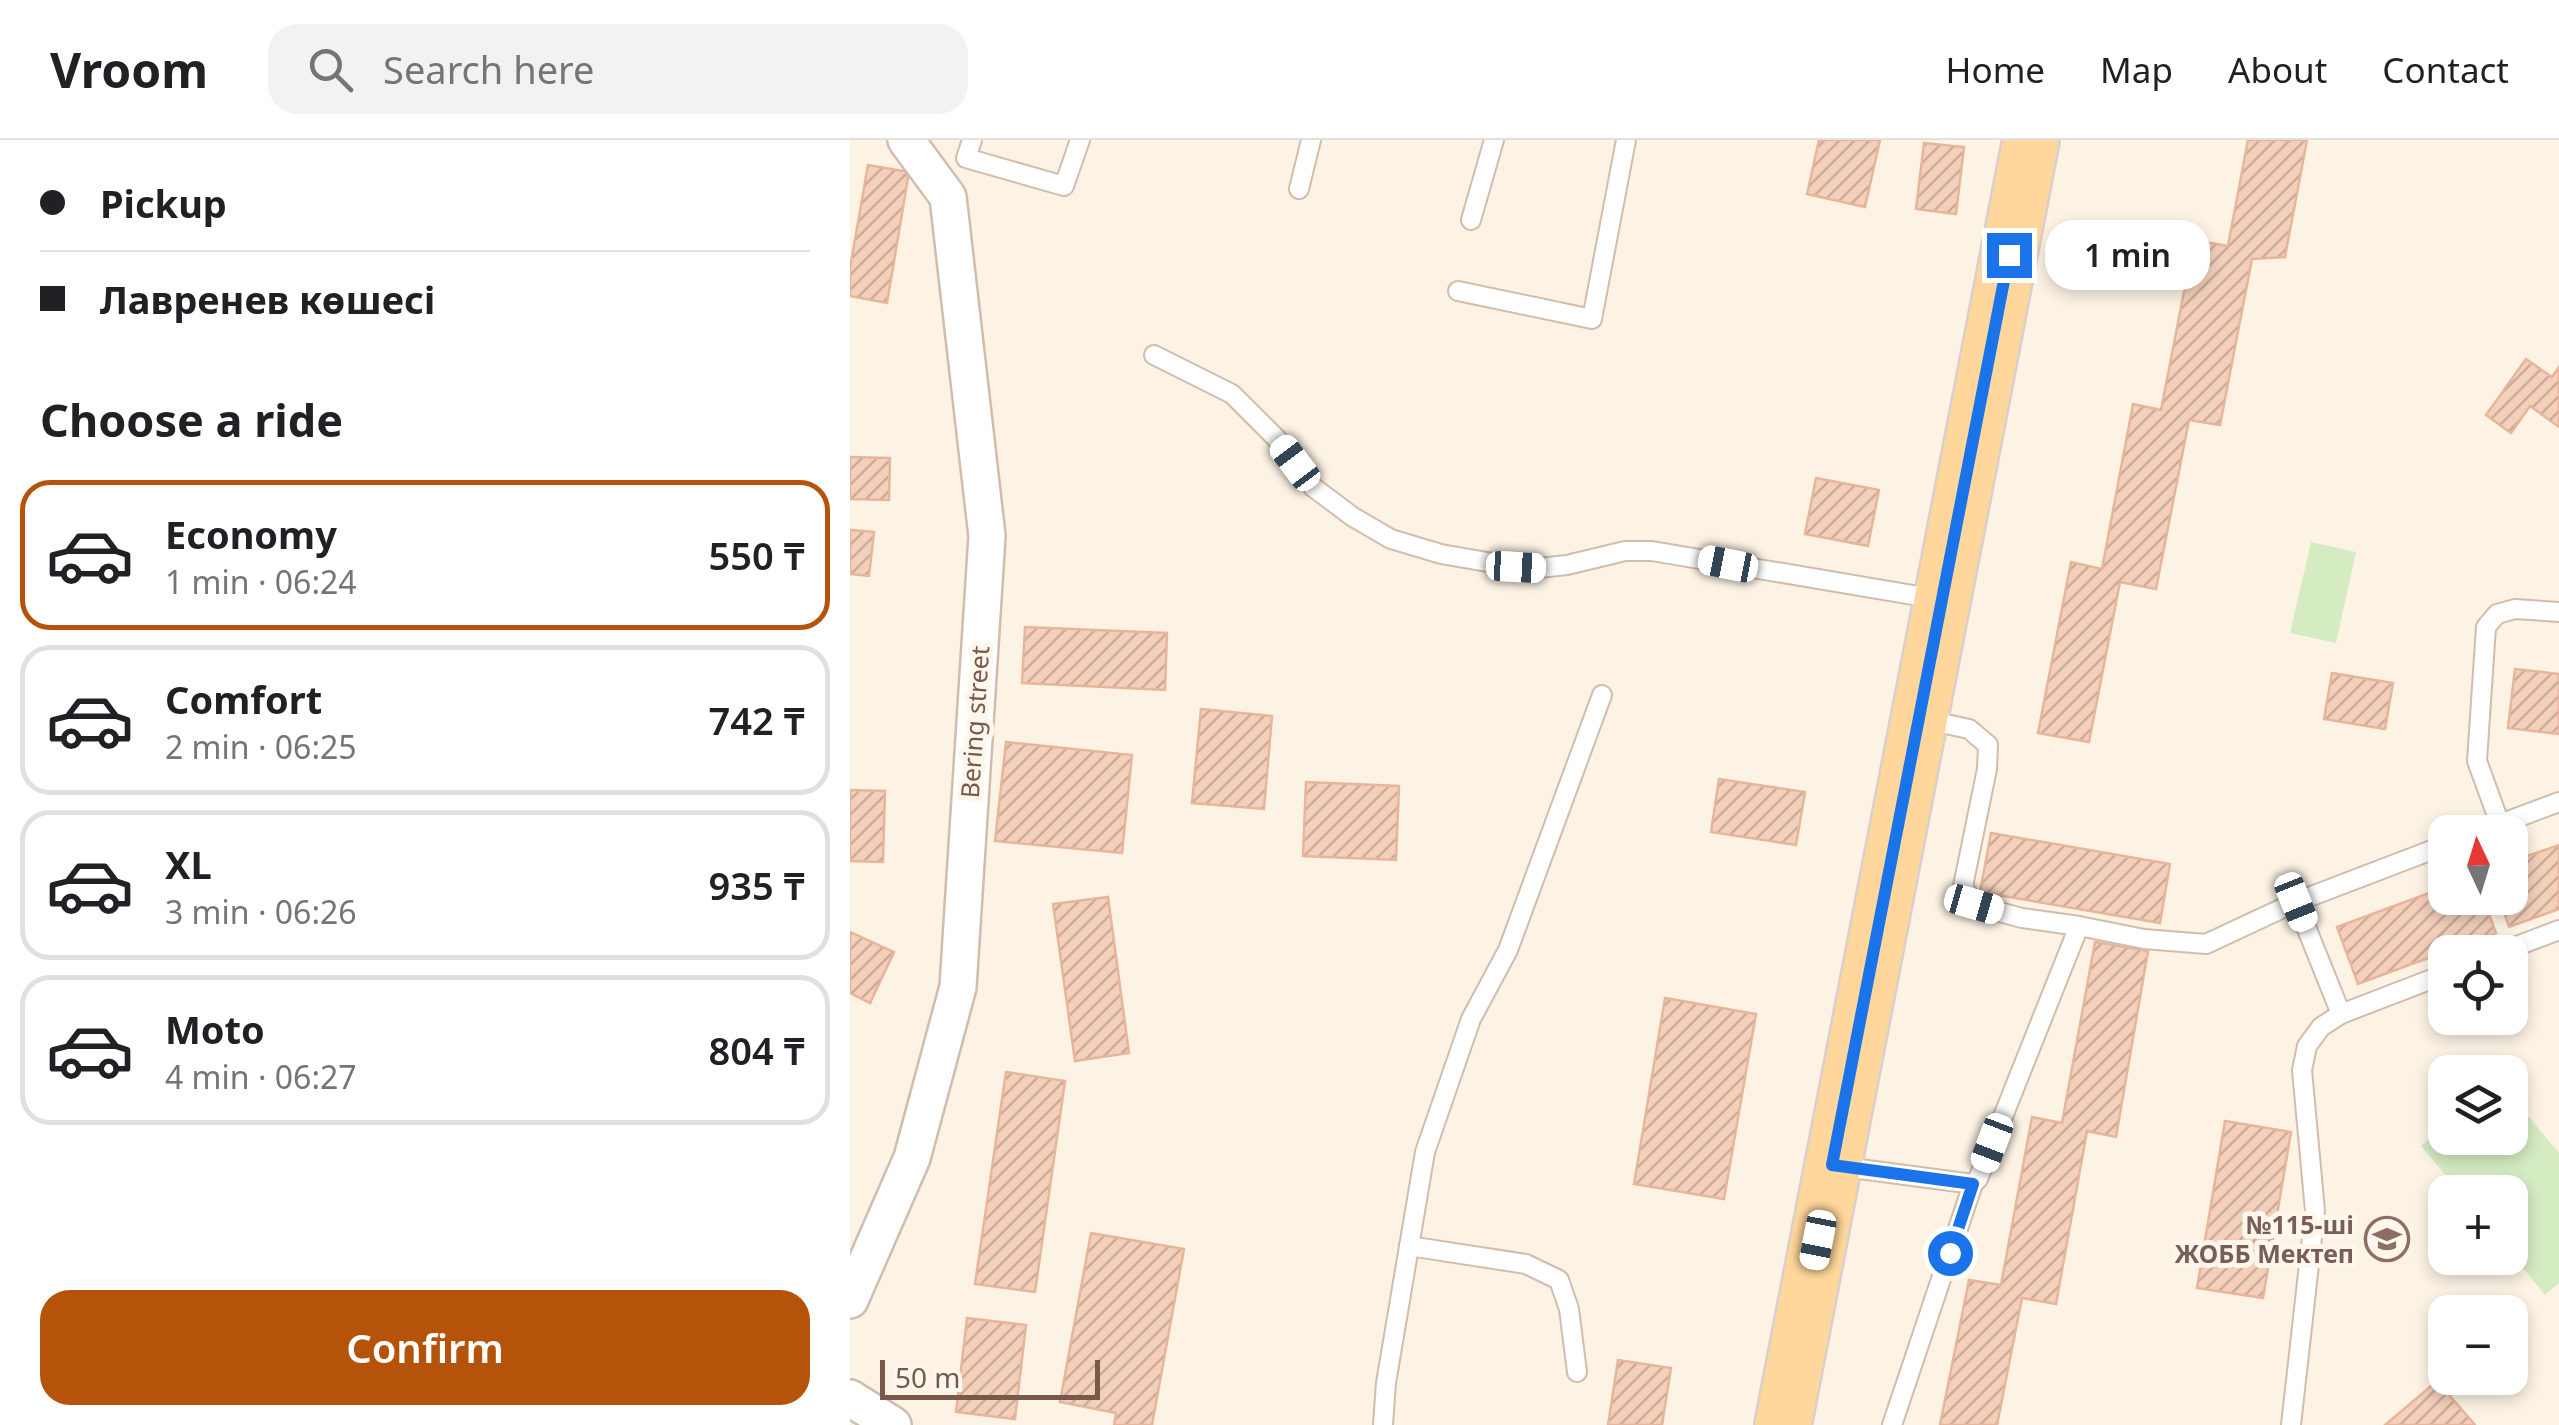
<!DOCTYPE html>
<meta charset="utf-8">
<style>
:root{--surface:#fff;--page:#f2f2f2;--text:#202124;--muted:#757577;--line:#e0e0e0;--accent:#b45309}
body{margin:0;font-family:"Noto Sans",sans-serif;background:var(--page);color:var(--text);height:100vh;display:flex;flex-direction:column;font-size:38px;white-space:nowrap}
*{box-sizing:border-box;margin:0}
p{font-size:32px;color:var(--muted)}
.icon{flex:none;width:55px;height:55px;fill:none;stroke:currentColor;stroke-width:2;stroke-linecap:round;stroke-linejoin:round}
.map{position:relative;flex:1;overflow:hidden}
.details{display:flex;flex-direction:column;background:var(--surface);width:850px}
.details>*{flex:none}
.guide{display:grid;align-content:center;height:220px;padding:0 40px;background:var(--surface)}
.needle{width:65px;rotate:356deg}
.controls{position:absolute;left:1578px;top:675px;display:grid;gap:20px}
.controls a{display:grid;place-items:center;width:100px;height:100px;border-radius:20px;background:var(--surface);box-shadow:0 5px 15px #0003;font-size:50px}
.scale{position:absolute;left:30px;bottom:25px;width:220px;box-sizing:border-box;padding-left:10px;border:5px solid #785849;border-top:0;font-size:28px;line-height:35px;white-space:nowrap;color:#785849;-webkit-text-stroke:8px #fff7ed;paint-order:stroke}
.end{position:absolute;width:45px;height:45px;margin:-22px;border:12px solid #1a73e8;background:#fff;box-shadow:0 0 0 5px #fff}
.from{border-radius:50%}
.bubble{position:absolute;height:70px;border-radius:30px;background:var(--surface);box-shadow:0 5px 15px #0003;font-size:32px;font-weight:600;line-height:70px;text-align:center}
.car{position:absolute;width:30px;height:60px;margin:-30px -15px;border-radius:12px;box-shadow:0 0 8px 2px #0007;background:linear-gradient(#fff 24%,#345 0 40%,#fff 0 76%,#345 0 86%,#fff 0)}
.guide b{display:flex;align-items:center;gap:35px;height:95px;font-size:38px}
.guide b+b{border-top:2px solid var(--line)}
.guide i{width:25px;height:25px;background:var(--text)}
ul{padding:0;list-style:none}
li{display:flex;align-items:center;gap:30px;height:150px;margin:0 20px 15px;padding:0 20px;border:5px solid var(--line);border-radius:30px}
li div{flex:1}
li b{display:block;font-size:38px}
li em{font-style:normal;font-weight:600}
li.selected{border-color:var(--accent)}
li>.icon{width:90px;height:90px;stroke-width:1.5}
h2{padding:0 40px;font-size:45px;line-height:120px}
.button{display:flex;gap:20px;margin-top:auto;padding:20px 40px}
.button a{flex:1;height:115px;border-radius:30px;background:var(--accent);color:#fff;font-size:40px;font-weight:600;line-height:115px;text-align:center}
header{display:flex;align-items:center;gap:60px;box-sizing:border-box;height:140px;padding:0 50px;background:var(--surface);border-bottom:2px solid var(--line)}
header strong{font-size:48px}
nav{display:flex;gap:55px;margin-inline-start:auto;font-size:35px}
.search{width:700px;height:90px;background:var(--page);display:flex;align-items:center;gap:25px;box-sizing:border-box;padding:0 35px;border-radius:30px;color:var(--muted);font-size:38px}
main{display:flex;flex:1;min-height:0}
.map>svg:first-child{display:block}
</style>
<header>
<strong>Vroom</strong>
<div class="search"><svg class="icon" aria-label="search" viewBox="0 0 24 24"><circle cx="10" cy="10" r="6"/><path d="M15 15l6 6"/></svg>Search here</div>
<nav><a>Home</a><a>Map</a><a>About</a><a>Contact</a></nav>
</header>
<main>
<section class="details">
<div class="guide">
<b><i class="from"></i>Pickup</b>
<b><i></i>Лавренев көшесі</b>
</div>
<h2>Choose a ride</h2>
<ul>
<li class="selected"><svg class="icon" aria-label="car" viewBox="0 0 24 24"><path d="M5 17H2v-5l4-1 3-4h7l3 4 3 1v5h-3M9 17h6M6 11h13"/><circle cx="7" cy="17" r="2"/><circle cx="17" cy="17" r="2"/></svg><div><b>Economy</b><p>1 min · 06:24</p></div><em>550 ₸</em></li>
<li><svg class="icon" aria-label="car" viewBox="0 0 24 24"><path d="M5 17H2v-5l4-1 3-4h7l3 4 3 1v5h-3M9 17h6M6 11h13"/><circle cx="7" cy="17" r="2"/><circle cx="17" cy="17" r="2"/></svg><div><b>Comfort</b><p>2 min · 06:25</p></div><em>742 ₸</em></li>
<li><svg class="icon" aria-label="car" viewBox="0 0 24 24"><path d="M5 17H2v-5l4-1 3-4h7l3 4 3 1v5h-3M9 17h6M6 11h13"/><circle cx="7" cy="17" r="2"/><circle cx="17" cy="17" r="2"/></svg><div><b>XL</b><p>3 min · 06:26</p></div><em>935 ₸</em></li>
<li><svg class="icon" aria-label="car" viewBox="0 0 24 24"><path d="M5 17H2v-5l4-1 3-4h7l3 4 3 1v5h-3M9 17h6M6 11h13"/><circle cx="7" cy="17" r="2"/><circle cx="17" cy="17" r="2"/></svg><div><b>Moto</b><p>4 min · 06:27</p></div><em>804 ₸</em></li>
</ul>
<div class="button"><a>Confirm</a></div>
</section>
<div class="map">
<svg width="1709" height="1285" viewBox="0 0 1709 1285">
<defs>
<pattern id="building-hatch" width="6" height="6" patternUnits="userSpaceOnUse" patternTransform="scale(2.5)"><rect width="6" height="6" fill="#f4d0bb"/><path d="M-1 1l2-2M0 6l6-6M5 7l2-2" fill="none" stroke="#caac9a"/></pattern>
</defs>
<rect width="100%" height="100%" fill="#fdf3e5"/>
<g fill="#d5ecc3">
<path d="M1461 402 1506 412 1486 503 1440 493Z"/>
<path d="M1660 954 1709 1013V1143L1695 1155 1660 1112V1052H1610L1571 1006 1595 986V998H1660Z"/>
</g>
<g fill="url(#building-hatch)" stroke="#e8b59b" stroke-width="2.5">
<path d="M969 0H1030L1015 67 957 54Z"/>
<path d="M1398 0H1457L1435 117 1402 119 1370 285 1339 280 1306 449 1270 442 1239 602 1188 593 1221 422 1252 429 1283 264 1311 270 1344 100 1378 106Z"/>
<path d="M1074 3 1114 7 1106 74 1066 69Z"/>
<path d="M18 25 59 32 37 163 0 156V128Z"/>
<path d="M1676 219 1702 237 1709 227V287L1680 266 1661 293 1636 275Z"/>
<path d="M0 317 40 318 39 360 0 359Z"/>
<path d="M966 338 1029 350 1018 406 955 394Z"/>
<path d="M0 390 24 392 19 436 0 434Z"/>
<path d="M175 487 317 493 315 550 172 543Z"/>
<path d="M1665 529 1709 534V594L1658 588Z"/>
<path d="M1482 533 1543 543 1535 589 1474 579Z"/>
<path d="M351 569 422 576 414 669 342 663Z"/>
<path d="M156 602 282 615 272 713 145 701Z"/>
<path d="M869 639 955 652 946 705 861 692Z"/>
<path d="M456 642 549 646 546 720 453 716Z"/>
<path d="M0 650 35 651 33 722 0 721Z"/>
<path d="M1141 693 1320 724 1310 783 1130 752Z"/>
<path d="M1709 705V769L1659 787 1649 758H1660V722Z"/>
<path d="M1595 747V758H1633L1646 793 1508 844 1487 787Z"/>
<path d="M258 757 279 913 225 921 203 764Z"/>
<path d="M0 792 44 812 20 863 0 853Z"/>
<path d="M1245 802 1298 811 1266 997 1237 991 1206 1164 1172 1158 1147 1285H1090L1119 1140 1151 1145 1182 977 1212 983Z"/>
<path d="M815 858 906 874 874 1059 784 1044Z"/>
<path d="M156 932 215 941 185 1152 125 1144Z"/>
<path d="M1375 981 1441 992 1413 1158 1347 1148Z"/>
<path d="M241 1093 334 1109 302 1285H264L266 1273 210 1262Z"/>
<path d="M117 1178 176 1185 165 1279 106 1272Z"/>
<path d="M768 1220 821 1228 812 1285H758Z"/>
<path d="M1587 1241 1625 1285H1535Z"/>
</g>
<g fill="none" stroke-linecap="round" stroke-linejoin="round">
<defs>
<g id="service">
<path d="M122 0 116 18 214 46 230 0"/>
<path d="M449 49 461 0"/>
<path d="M621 80 644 0"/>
<path d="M608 151 742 179 776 0"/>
<path d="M304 215 382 254 427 299 463 347 503 377 541 399 591 414 666 427 689 428 717 425 775 411H802L1087 459"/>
<path d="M1073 579 1119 589 1138 605 1137 629 1113 746 1124 765 1172 778 1229 786"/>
<path d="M1650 684 1709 662"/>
<path d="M1628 692 1650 684 1627 621 1636 487 1647 474 1665 469 1709 472"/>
<path d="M1651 812 1709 790"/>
<path d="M1491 874 1595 834"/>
<path d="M987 1026 1123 1044 1128 1039 1229 786 1294 799 1356 804 1446 762"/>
<path d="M559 1106 676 1124 709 1140 719 1169 727 1232"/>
<path d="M533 1285 536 1243 575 1012 621 879 658 810 752 555"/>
<path d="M1042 1285 1123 1044"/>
<path d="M1441 1285 1465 1071 1452 930 1457 906 1471 887 1491 874 1446 762 1595 705"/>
</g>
<g id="minor">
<path d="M0 1160 62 1018 108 847 137 396 98 57 56 0"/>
<path d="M0 1258 43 1285"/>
</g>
<path id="primary" d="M933 1285 1181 0"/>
</defs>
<use href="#service" stroke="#d2bcad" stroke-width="22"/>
<use href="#minor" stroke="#d2bcad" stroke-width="40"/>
<use href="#primary" stroke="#d9d0cc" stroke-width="60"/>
<use href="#service" stroke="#fff" stroke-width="18"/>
<use href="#minor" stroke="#fff" stroke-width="35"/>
<use href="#primary" stroke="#ffd69b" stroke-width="55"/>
</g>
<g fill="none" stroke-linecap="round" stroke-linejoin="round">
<path stroke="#1a73e8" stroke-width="12" d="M1100 1113 1123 1044 982 1025 1159 115"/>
</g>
<defs>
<symbol id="school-ring" viewBox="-11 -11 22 22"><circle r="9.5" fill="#fff7ed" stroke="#8d6e63" stroke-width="1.5"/><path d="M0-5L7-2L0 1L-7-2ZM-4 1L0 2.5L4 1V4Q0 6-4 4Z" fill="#8d6e63"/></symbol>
</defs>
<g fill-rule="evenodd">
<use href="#school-ring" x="1512" y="1074" width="50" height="50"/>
</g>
<g text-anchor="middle" stroke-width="10" stroke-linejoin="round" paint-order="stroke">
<g font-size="25" fill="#785849" stroke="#fff7ed">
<text transform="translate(125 582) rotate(-86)" y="9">Bering street</text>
</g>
<g font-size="25" font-weight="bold" fill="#785e54" stroke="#fff7ed" text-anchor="end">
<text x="1504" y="1094">№115-ші<tspan x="1504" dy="29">ЖОББ Мектеп</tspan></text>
</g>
</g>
</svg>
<div class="controls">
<a><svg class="needle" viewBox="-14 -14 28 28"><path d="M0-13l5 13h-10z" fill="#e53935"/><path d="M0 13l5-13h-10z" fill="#757577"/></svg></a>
<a><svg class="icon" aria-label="locate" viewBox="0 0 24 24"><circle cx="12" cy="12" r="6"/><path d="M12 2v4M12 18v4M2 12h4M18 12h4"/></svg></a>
<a><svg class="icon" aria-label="layers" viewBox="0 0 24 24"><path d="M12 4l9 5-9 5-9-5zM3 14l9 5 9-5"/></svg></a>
<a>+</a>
<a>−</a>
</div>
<div class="scale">50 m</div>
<i class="end from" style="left:1100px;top:1113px"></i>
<i class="end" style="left:1159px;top:115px"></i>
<div class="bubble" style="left:1195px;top:80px;width:165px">1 min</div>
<i class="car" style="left:445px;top:323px;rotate:323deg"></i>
<i class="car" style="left:878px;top:424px;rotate:281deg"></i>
<i class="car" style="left:666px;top:427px;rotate:93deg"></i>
<i class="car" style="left:1446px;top:762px;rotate:158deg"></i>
<i class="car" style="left:1124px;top:764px;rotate:106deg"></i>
<i class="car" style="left:1142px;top:1003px;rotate:201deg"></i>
<i class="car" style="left:968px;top:1100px;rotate:191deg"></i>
</div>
</main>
